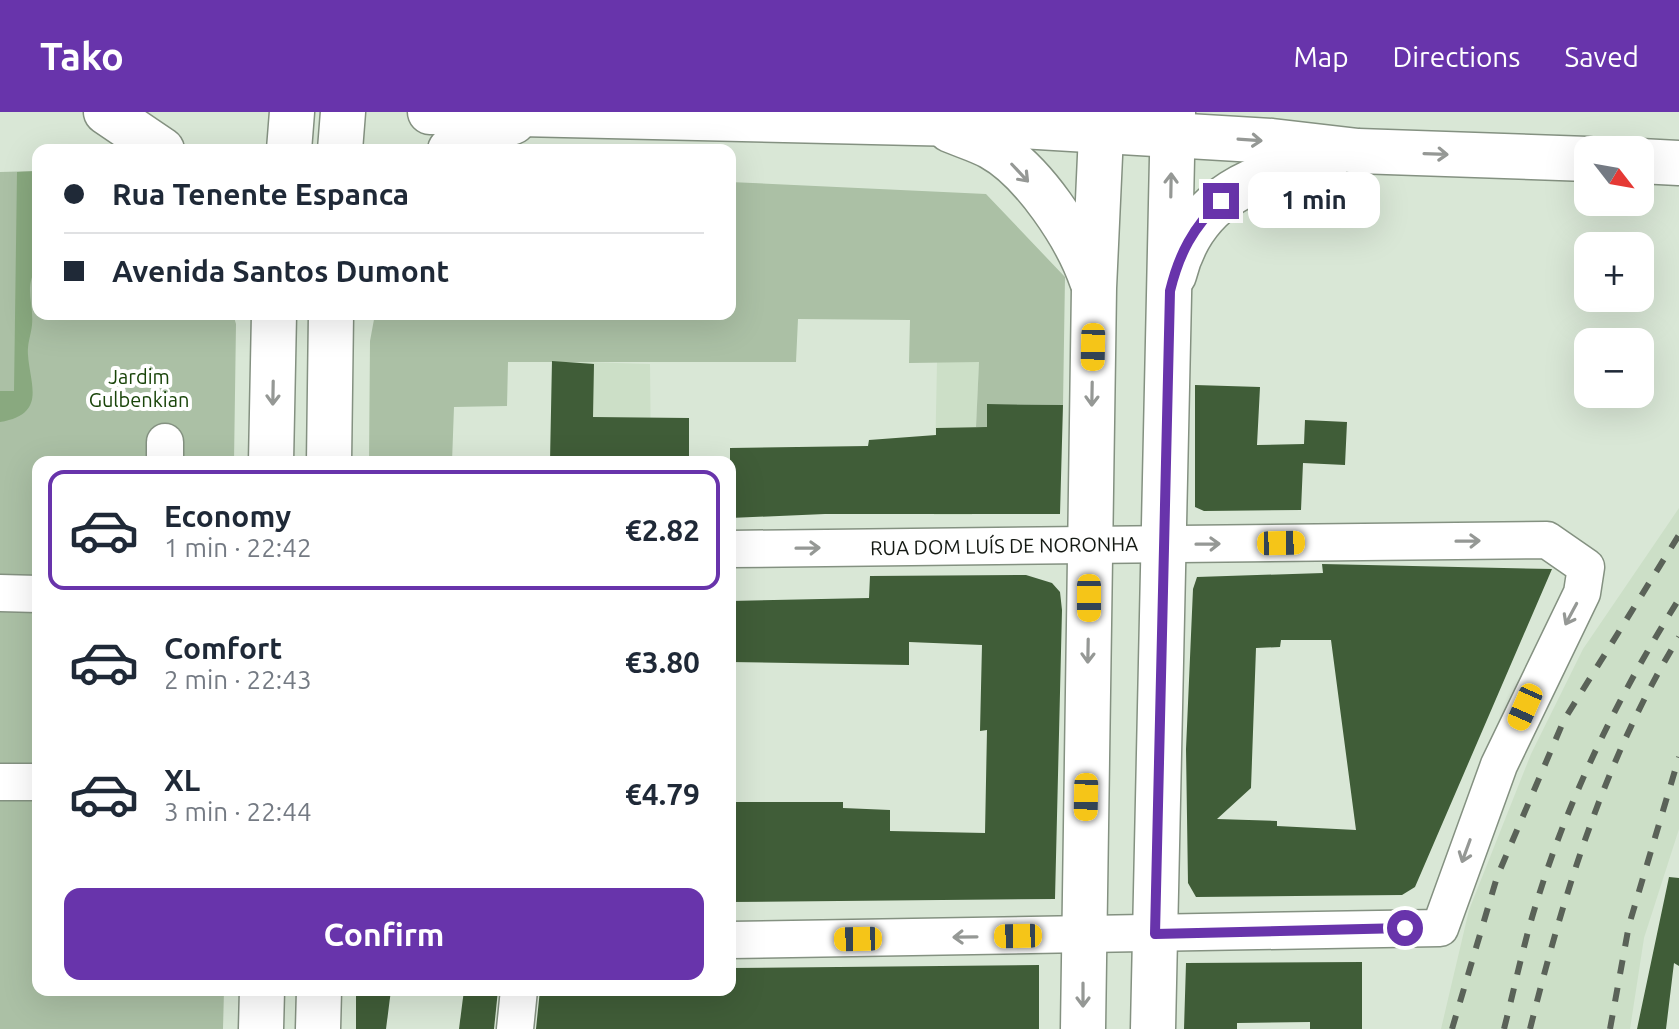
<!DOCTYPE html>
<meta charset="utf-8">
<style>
:root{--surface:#fff;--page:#f6f6f7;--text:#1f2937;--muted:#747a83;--line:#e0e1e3;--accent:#6834ab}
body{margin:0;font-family:Ubuntu,sans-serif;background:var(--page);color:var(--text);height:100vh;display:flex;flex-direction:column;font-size:30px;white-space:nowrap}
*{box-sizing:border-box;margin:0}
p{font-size:26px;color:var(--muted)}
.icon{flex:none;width:44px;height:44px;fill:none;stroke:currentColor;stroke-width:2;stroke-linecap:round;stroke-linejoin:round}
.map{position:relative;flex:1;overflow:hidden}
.sheet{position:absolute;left:32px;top:344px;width:704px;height:540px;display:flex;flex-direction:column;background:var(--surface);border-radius:16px;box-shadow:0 8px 32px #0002}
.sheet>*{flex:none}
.guide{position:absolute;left:32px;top:32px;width:704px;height:176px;border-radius:16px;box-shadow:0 8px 32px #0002;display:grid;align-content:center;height:176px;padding:0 32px;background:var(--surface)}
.needle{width:52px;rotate:121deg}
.tools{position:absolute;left:1574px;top:24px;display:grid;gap:16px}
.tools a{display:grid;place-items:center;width:80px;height:80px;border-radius:16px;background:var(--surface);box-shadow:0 8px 32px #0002;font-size:40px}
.end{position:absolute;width:36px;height:36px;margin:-18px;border:10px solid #6834ab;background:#fff;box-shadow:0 0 0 4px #fff}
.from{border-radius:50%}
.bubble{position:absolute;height:56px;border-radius:16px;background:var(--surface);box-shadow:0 8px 32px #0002;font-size:26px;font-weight:700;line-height:56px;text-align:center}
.car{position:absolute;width:24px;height:48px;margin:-24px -12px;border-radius:10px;box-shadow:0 0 6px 2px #0007;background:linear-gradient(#f5c518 24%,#345 0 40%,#f5c518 0 76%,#345 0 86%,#f5c518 0)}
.guide b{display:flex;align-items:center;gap:28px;height:76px;font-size:30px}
.guide b+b{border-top:2px solid var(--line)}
.guide i{width:20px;height:20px;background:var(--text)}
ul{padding:14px 0 0;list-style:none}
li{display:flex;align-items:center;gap:24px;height:120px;margin:0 16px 12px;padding:0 16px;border:4px solid transparent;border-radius:16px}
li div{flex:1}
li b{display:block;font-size:30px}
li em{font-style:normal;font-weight:700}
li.current{border-color:var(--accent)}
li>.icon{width:72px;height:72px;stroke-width:1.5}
.primary-button{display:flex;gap:16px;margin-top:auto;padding:16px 32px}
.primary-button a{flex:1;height:92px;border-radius:16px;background:var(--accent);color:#fff;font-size:32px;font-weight:700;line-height:92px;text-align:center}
header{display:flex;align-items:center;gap:48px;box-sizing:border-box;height:112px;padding:0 40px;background:var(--accent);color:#fff}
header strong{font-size:38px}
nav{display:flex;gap:44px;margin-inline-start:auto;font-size:28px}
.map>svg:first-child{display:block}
</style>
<header>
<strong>Tako</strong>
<nav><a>Map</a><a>Directions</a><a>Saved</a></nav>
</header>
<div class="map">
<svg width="1679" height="917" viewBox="0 0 1679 917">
<rect width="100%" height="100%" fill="#d9e7d6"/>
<g fill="#ccdfc7">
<path d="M552 249 650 252 651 350H550Z"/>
<path d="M937 250H979L972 403H934Z"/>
<path d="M1679 396V717L1644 826 1630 917H1441L1469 798 1531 642 1583 537Z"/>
</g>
<g fill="#abc0a5">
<path d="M38 59V202H233L236 212 234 350H38V878H224L223 917H0V60Z"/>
<path d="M730 70 986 82 1065 165 1063 293 988 292 987 316 976 315 979 250 909 251 910 208 798 207 796 250H508L507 294 454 295 452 350H369L370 229 375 202H730Z"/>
</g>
<path fill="#89a97f" d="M38 59V153C23 176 34 189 32 213 31 223 27 232 28 243 30 273 47 302 0 310V279H14L17 60Z"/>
<g fill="#405d38" fill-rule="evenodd">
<path d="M552 249 594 252 593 305 689 306V350H550Z"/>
<path d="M1195 273 1260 275 1257 333 1304 332 1305 308 1347 310 1345 353 1303 351 1301 398 1204 399 1195 395Z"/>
<path d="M987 292 1063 293 1060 402H825L730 406V336L868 334 869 328 936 323V316L987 315Z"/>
<path d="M1322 452 1552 457 1415 775 1402 783 1196 785 1188 771 1186 637 1193 477 1197 465 1323 461ZM1281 528H1331L1356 718 1277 714V709L1217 707 1251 676 1256 536 1280 535Z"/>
<path d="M1026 463 1052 471 1060 480 1062 498 1055 787 730 790V690H843V696L890 698V719L985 721 987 618 980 619 982 533 909 530V553L730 550V489L869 486 870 464Z"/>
<path d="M1669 765 1679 766V854L1674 851 1666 917H1637Z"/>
<path d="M1362 850V917H1310V910L1237 911V917H1184L1186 851Z"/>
<path d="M1039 853V917H536L540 878H730V856Z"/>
<path d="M356 878H391L386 917H356Z"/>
<path d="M464 878H498L494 917H459Z"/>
</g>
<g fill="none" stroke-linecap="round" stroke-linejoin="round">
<defs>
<g id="minor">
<path d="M165 350V330"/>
<path d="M730 437 1547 428 1586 455 1582 481 1499 653 1440 816 730 828"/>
<path d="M0 481 38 482"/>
<path d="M0 670H38"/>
<path d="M515 917 519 878"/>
</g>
<g id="major">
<path d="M106 0 162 38"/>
<path d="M430 0 1003 13 1272 29 1358 39 1588 47"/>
<path d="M950 18C964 24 978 28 991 35 1033 58 1077 125 1092 169"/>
<path d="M289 38 292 0"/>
<path d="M340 38 343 0"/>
<path d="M450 38 470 24 513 10"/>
<path d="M1640 49 1679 51"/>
<path d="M1174 163C1194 83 1257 62 1329 46"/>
<path d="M271 350 274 202"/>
<path d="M329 350 331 202"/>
<path d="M261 917 262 878"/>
<path d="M318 917 319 878"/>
<path d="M1083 917 1094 176 1102 0"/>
<path d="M1153 917 1173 0"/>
</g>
</defs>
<use href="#minor" stroke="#849181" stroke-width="39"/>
<use href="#major" stroke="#849181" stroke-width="47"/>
<use href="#minor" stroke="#fff" stroke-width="36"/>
<use href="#major" stroke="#fff" stroke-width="44"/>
<g stroke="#5a6258" stroke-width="6" stroke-dasharray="14 14" stroke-linecap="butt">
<path d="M1452 917 1497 765 1564 608 1679 423"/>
<path d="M1504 917C1515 874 1524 829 1538 786 1570 682 1621 579 1679 487"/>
<path d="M1530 917C1564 781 1605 646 1679 525"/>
<path d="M1610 917 1629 813 1679 645"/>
</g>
</g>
<defs><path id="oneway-shaft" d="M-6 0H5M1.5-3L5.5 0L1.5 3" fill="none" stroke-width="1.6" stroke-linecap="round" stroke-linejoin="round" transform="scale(2)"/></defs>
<g stroke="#959895">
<use href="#oneway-shaft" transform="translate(1250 28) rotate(4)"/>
<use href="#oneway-shaft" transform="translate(1436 42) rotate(2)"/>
<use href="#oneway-shaft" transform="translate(1020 61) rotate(47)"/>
<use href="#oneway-shaft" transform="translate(1171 73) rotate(-89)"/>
<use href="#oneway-shaft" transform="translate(273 281) rotate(91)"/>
<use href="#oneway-shaft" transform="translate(1092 282) rotate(91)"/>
<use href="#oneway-shaft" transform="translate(1468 429) rotate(-1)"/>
<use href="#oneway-shaft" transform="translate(1208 432) rotate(-1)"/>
<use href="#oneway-shaft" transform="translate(808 436) rotate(-1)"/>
<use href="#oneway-shaft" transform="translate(1571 502) rotate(118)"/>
<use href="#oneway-shaft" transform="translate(1088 539) rotate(91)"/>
<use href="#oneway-shaft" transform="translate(1466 739) rotate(110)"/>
<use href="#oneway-shaft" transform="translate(965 825) rotate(179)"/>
<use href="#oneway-shaft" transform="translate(1083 883) rotate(90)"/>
</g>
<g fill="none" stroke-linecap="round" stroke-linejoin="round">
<path stroke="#6834ab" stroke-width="10" d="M1221 89C1193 115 1179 142 1170 179L1155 822 1405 816"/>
</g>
<g text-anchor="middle" stroke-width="8" stroke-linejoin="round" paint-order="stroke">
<g font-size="20" fill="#194409" stroke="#fff">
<text x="139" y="272">Jardim<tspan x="139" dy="23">Gulbenkian</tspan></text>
</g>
<g font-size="20" fill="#141913" stroke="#fff">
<text transform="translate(1004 434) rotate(-1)" y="7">RUA DOM LUÍS DE NORONHA</text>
</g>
</g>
</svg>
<div class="tools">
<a><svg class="needle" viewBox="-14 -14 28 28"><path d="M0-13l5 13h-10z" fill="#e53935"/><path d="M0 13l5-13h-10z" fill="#747a83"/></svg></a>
<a>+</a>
<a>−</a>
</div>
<i class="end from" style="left:1405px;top:816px"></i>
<i class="end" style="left:1221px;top:89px"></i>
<div class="bubble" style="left:1248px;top:60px;width:132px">1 min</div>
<i class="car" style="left:1093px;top:235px;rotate:181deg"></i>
<i class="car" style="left:1281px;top:431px;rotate:89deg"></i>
<i class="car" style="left:1089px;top:486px;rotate:180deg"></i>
<i class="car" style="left:1525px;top:595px;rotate:204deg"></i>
<i class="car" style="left:1086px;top:685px;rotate:181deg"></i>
<i class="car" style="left:1018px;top:824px;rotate:269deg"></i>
<i class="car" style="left:858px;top:827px;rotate:269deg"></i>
<div class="guide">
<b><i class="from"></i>Rua Tenente Espanca</b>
<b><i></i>Avenida Santos Dumont</b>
</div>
<section class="sheet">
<ul>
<li class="current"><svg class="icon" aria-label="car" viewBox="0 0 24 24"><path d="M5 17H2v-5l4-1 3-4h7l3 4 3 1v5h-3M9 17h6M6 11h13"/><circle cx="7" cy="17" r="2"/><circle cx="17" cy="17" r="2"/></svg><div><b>Economy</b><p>1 min · 22:42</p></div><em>€2.82</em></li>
<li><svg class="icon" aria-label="car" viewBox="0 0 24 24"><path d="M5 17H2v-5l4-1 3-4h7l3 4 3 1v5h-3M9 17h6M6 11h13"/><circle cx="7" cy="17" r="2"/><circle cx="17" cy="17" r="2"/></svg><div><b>Comfort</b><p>2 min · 22:43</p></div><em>€3.80</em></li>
<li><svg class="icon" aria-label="car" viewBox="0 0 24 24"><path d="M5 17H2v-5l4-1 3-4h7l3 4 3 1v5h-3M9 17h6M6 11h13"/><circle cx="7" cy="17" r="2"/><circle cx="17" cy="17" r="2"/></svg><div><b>XL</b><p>3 min · 22:44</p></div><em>€4.79</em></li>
</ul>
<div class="primary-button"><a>Confirm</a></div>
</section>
</div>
